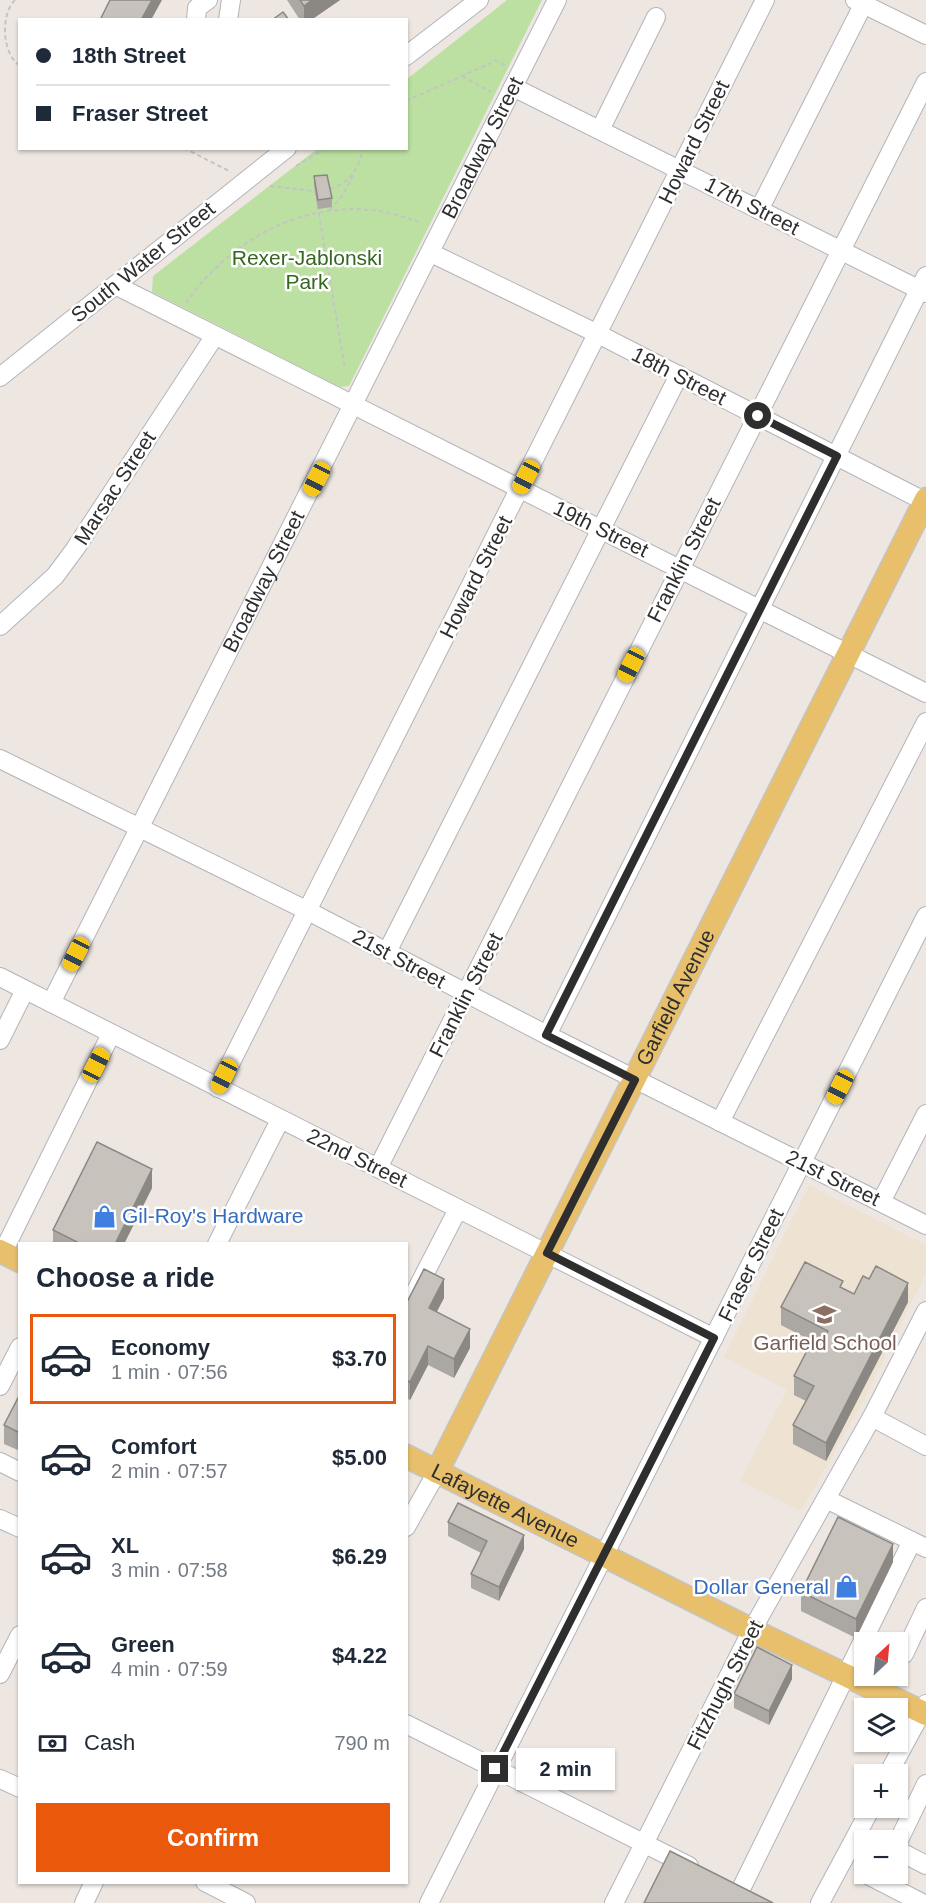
<!DOCTYPE html>
<meta charset="utf-8">
<style>
:root{--surface:#fff;--page:#f6f6f7;--text:#1f2937;--muted:#747a83;--line:#e0e1e3;--accent:#ea580c}
body{margin:0;font-family:Helvetica,sans-serif;background:var(--page);color:var(--text);height:100vh;display:flex;flex-direction:column;font-size:22px;white-space:nowrap}
*{box-sizing:border-box;margin:0}
p{font-size:20px;color:var(--muted)}
.icon{flex:none;width:33px;height:33px;fill:none;stroke:currentColor;stroke-width:2;stroke-linecap:round;stroke-linejoin:round}
.map{position:relative;flex:1;overflow:hidden}
.drawer{position:absolute;left:18px;top:1242px;width:390px;height:642px;display:flex;flex-direction:column;background:var(--surface);border-radius:0px;box-shadow:0 2px 4px #0004}
.drawer>*{flex:none}
.guide{position:absolute;left:18px;top:18px;width:390px;height:132px;border-radius:0px;box-shadow:0 2px 4px #0004;display:grid;align-content:center;height:132px;padding:0 18px;background:var(--surface)}
.needle{width:39px;rotate:26deg}
.controls{position:absolute;left:854px;top:1632px;display:grid;gap:12px}
.controls a{display:grid;place-items:center;width:54px;height:54px;border-radius:0px;background:var(--surface);box-shadow:0 2px 4px #0004;font-size:30px}
.end{position:absolute;width:27px;height:27px;margin:-14px;border:8px solid #2e2e2e;background:#fff;box-shadow:0 0 0 3px #fff}
.from{border-radius:50%}
.bubble{position:absolute;height:42px;border-radius:0px;background:var(--surface);box-shadow:0 2px 4px #0004;font-size:20px;font-weight:600;line-height:42px;text-align:center}
.car{position:absolute;width:18px;height:36px;margin:-18px -9px;border-radius:8px;box-shadow:0 0 4px 2px #0007;background:linear-gradient(#f5c518 24%,#345 0 40%,#f5c518 0 76%,#345 0 86%,#f5c518 0)}
.guide b{display:flex;align-items:center;gap:21px;height:57px;font-size:22px}
.guide b+b{border-top:2px solid var(--line)}
.guide i{width:15px;height:15px;background:var(--text)}
ul{padding:0;list-style:none}
li{display:flex;align-items:center;gap:18px;height:90px;margin:0 12px 9px;padding:0 6px;border:3px solid transparent;border-radius:0px}
li div{flex:1}
li b{display:block;font-size:22px}
li em{font-style:normal;font-weight:600}
li.active{border-color:var(--accent)}
li>.icon{width:54px;height:54px;stroke-width:1.5}
h2{padding:0 18px;font-size:27px;line-height:72px}
.pay{display:flex;align-items:center;gap:15px;height:66px;padding:0 18px;font-size:22px}
.pay p{margin-inline-start:auto}
.action{display:flex;gap:12px;margin-top:auto;padding:12px 18px}
.action a{flex:1;height:69px;border-radius:0px;background:var(--accent);color:#fff;font-size:24px;font-weight:600;line-height:69px;text-align:center}
.map>svg:first-child{display:block}
</style>
<div class="map">
<svg width="926" height="1903" viewBox="0 0 926 1903">
<rect width="100%" height="100%" fill="#eee7e1"/>
<path fill="#eee2d3" d="M809 1185 926 1245V1273L863 1402 801 1511 740 1481 787 1390 724 1357Z"/>
<path fill="#bce0a2" d="M507 0H542L349 386 340 387 152 292 153 276 317 149 406 148 407 79Z"/>
<g fill="none" stroke-linecap="round" stroke-linejoin="round">
<defs>
<g id="minor">
<path d="M855 0 926 35"/>
<path d="M196 20 197 8 208 0"/>
<path d="M228 20 231 0"/>
<path d="M406 56 479 0"/>
<path d="M513 87 926 293"/>
<path d="M600 130 656 17"/>
<path d="M759 210 863 5"/>
<path d="M431 253 598 334 926 502"/>
<path d="M115 285 926 693"/>
<path d="M0 377 287 148"/>
<path d="M0 626 55 576 75 549 214 337"/>
<path d="M0 759 308 911 547 1035 926 1225"/>
<path d="M387 952 679 375"/>
<path d="M0 977 714 1338"/>
<path id="s1" d="M51 1003 557 0"/>
<path d="M547 1035 926 276"/>
<path d="M0 1040 25 990"/>
<path d="M218 1088 765 0"/>
<path d="M720 1122 926 722"/>
<path d="M378 1168 926 82"/>
<path d="M881 1202 926 1114"/>
<path d="M217 1244 280 1120"/>
<path d="M3 1252 111 1034"/>
<path d="M406 1310 458 1209"/>
<path d="M0 1386 20 1347"/>
<path d="M872 1417 926 1446"/>
<path d="M0 1462 20 1472"/>
<path d="M826 1499 926 1548"/>
<path d="M0 1519 20 1528"/>
<path d="M406 1527 437 1472"/>
<path d="M897 1658 904 1654 926 1608"/>
<path d="M0 1674 20 1635"/>
<path d="M406 1724 689 1866"/>
<path d="M888 1774 926 1704"/>
<path d="M0 1779 20 1788"/>
<path d="M897 1844 926 1784"/>
<path d="M897 1850 926 1865"/>
<path d="M866 1874 922 1903"/>
<path d="M205 1882 246 1903"/>
<path d="M739 1893 912 1541"/>
<path d="M84 1903 94 1882"/>
<path d="M429 1903 926 916"/>
<path d="M614 1903 752 1630 872 1417 926 1311"/>
<path d="M820 1903 871 1808"/>
</g>
<g id="major">
<path d="M0 1251 20 1261"/>
<path id="s2" d="M406 1456 752 1630 926 1714"/>
<path id="s3" d="M437 1472 926 499"/>
</g>
</defs>
<use href="#minor" stroke="#b2b4bc" stroke-width="20"/>
<use href="#major" stroke="#c4c4c4" stroke-width="25"/>
<g stroke="#c4c4c4" stroke-width="2" stroke-dasharray="4.5 3" stroke-linecap="butt">
<path d="M15 0C0 15 2 54 20 66"/>
<path d="M494 60 505 65"/>
<path d="M462 76 491 92"/>
<path d="M406 101 491 63"/>
<path d="M184 148 231 172"/>
<path d="M296 166 326 148"/>
<path d="M270 186 315 191"/>
<path d="M330 189C351 182 358 170 363 148"/>
<path d="M315 191 345 369"/>
<path d="M330 210 343 195 353 176"/>
<path d="M186 303C237 229 331 186 418 222"/>
</g>
<use href="#minor" stroke="#fff" stroke-width="18"/>
<use href="#major" stroke="#e8c06c" stroke-width="22"/>
</g>
<g fill="#aba7a2">
<path d="M287 0H340L311 20H300Z"/>
<path d="M314 176 332 198V207L318 209 314 186Z"/>
<path d="M152 1188 124 1244H53V1230Z"/>
<path d="M843 1288 854 1294 908 1302 826 1461 793 1444V1425L806 1401 794 1395V1376L812 1341 781 1325V1307Z"/>
<path d="M444 1298 436 1312 470 1348 454 1378 428 1365 410 1400 406 1398V1304Z"/>
<path d="M20 1394V1451L4 1444V1425Z"/>
<path d="M448 1522 524 1549 499 1601 471 1588V1574L481 1553 448 1536Z"/>
<path d="M893 1562 856 1638 801 1611V1592Z"/>
<path d="M792 1679 769 1725 734 1708V1694Z"/>
</g>
<g fill="#8b8884">
<path d="M152 0H162L151 20H141Z"/>
<path d="M312 0H340L311 20H304V6Z"/>
<path d="M152 1169V1188L124 1244H115Z"/>
<path d="M444 1279V1298L429 1327V1308Z"/>
<path d="M908 1283V1302L826 1461V1443Z"/>
<path d="M470 1329V1348L454 1378V1359Z"/>
<path d="M428 1346V1365L410 1400V1382Z"/>
<path d="M524 1535V1549L499 1601V1587Z"/>
<path d="M893 1544V1562L856 1638V1619Z"/>
<path d="M792 1665V1679L769 1725V1711Z"/>
</g>
<g fill="#c7c2bc" stroke="#8b8884" stroke-width="1.5">
<path d="M110 0H152L141 20H100Z"/>
<path d="M300 0H312L304 6Z"/>
<path d="M283 12 289 20H272Z"/>
<path d="M327 175 332 198 318 200 314 176Z"/>
<path d="M97 1142 152 1169 115 1244H81L53 1230Z"/>
<path d="M805 1262 843 1281 840 1287 854 1294 863 1276 869 1279 876 1266 908 1283 826 1443 793 1425 814 1386 794 1376 814 1337 823 1342 828 1331 781 1307Z"/>
<path d="M424 1269 444 1279 429 1308 470 1329 454 1359 428 1346 410 1382 406 1380V1304Z"/>
<path d="M20 1394V1433L4 1425Z"/>
<path d="M458 1503 524 1535 499 1587 471 1574 487 1541 448 1522Z"/>
<path d="M838 1517 893 1544 856 1619 801 1592Z"/>
<path d="M757 1647 792 1665 769 1711 734 1694Z"/>
<path d="M670 1851 773 1903H644Z"/>
</g>
<g fill="none" stroke-linecap="round" stroke-linejoin="round">
<path stroke="#2e2e2e" stroke-width="8" d="M495 1769 714 1338 547 1253 635 1080 546 1035 837 456 758 416"/>
</g>
<defs>
<symbol id="shop-bare" viewBox="-9 -9 18 18"><path d="M-5-2.5h2.3a2.7 3.5 0 0 1 5.4 0H5L5.5 6h-11ZM-1.5-2.5h3a1.5 2.3 0 0 0-3 0Z" fill="#3f7fe0" stroke="#fff" stroke-width="2.5" paint-order="stroke"/></symbol>
<symbol id="school-bare" viewBox="-9 -9 18 18"><path d="M0-5L7-2L0 1L-7-2ZM-4 1L0 2.5L4 1V4Q0 6-4 4Z" fill="#8d6e63" stroke="#fff" stroke-width="2.5" paint-order="stroke"/></symbol>
</defs>
<g fill-rule="evenodd">
<use href="#shop-bare" x="88" y="1200" width="33" height="33"/>
<use href="#school-bare" x="808" y="1298" width="33" height="33"/>
<use href="#shop-bare" x="830" y="1570" width="33" height="33"/>
</g>
<g text-anchor="middle" stroke-width="5" stroke-linejoin="round" paint-order="stroke">
<g font-size="21" fill="#2e2e2e" stroke="#fff">
<text transform="translate(694 142) rotate(-64)" y="7">Howard Street</text>
<text dy="7" stroke="none"><textPath href="#s1" startOffset="958">Broadway Street</textPath></text>
<text transform="translate(752 206) rotate(27)" y="7">17th Street</text>
<text transform="translate(143 262) rotate(-39)" y="7">South Water Street</text>
<text transform="translate(679 376) rotate(27)" y="7">18th Street</text>
<text transform="translate(115 488) rotate(-57)" y="7">Marsac Street</text>
<text transform="translate(601 529) rotate(26)" y="7">19th Street</text>
<text transform="translate(684 560) rotate(-63)" y="7">Franklin Street</text>
<text transform="translate(476 577) rotate(-63)" y="7">Howard Street</text>
<text dy="7" stroke="none"><textPath href="#s1" startOffset="472">Broadway Street</textPath></text>
<text transform="translate(399 959) rotate(28)" y="7">21st Street</text>
<text transform="translate(466 995) rotate(-63)" y="7">Franklin Street</text>
<text dy="7" stroke="none"><textPath href="#s3" startOffset="531">Garfield Avenue</textPath></text>
<text transform="translate(357 1158) rotate(26)" y="7">22nd Street</text>
<text transform="translate(833 1178) rotate(26)" y="7">21st Street</text>
<text transform="translate(751 1265) rotate(-64)" y="7">Fraser Street</text>
<text dy="7" stroke="none"><textPath href="#s2" startOffset="111">Lafayette Avenue</textPath></text>
<text transform="translate(725 1685) rotate(-63)" y="7">Fitzhugh Street</text>
</g>
<g font-size="21" fill="#356721" stroke="#fff">
<text x="307" y="265">Rexer-Jablonski<tspan x="307" dy="24">Park</tspan></text>
</g>
<g font-size="21" fill="#366cbe" stroke="#fff" text-anchor="start">
<text x="122" y="1223">Gil-Roy's Hardware</text>
<text x="829" y="1594" text-anchor="end">Dollar General</text>
</g>
<g font-size="21" fill="#785e54" stroke="#fff">
<text x="825" y="1350">Garfield School</text>
</g>
</g>
</svg>
<div class="controls">
<a><svg class="needle" viewBox="-14 -14 28 28"><path d="M0-13l5 13h-10z" fill="#e53935"/><path d="M0 13l5-13h-10z" fill="#747a83"/></svg></a>
<a><svg class="icon" aria-label="layers" viewBox="0 0 24 24"><path d="M12 4l9 5-9 5-9-5zM3 14l9 5 9-5"/></svg></a>
<a>+</a>
<a>−</a>
</div>
<i class="end from" style="left:758px;top:416px"></i>
<i class="end" style="left:495px;top:1769px"></i>
<div class="bubble" style="left:516px;top:1748px;width:99px">2 min</div>
<i class="car" style="left:526px;top:477px;rotate:208deg"></i>
<i class="car" style="left:317px;top:479px;rotate:207deg"></i>
<i class="car" style="left:631px;top:665px;rotate:207deg"></i>
<i class="car" style="left:76px;top:954px;rotate:207deg"></i>
<i class="car" style="left:96px;top:1065px;rotate:27deg"></i>
<i class="car" style="left:224px;top:1076px;rotate:207deg"></i>
<i class="car" style="left:840px;top:1087px;rotate:207deg"></i>
<div class="guide">
<b><i class="from"></i>18th Street</b>
<b><i></i>Fraser Street</b>
</div>
<section class="drawer">
<h2>Choose a ride</h2>
<ul>
<li class="active"><svg class="icon" aria-label="car" viewBox="0 0 24 24"><path d="M5 17H2v-5l4-1 3-4h7l3 4 3 1v5h-3M9 17h6M6 11h13"/><circle cx="7" cy="17" r="2"/><circle cx="17" cy="17" r="2"/></svg><div><b>Economy</b><p>1 min · 07:56</p></div><em>$3.70</em></li>
<li><svg class="icon" aria-label="car" viewBox="0 0 24 24"><path d="M5 17H2v-5l4-1 3-4h7l3 4 3 1v5h-3M9 17h6M6 11h13"/><circle cx="7" cy="17" r="2"/><circle cx="17" cy="17" r="2"/></svg><div><b>Comfort</b><p>2 min · 07:57</p></div><em>$5.00</em></li>
<li><svg class="icon" aria-label="car" viewBox="0 0 24 24"><path d="M5 17H2v-5l4-1 3-4h7l3 4 3 1v5h-3M9 17h6M6 11h13"/><circle cx="7" cy="17" r="2"/><circle cx="17" cy="17" r="2"/></svg><div><b>XL</b><p>3 min · 07:58</p></div><em>$6.29</em></li>
<li><svg class="icon" aria-label="car" viewBox="0 0 24 24"><path d="M5 17H2v-5l4-1 3-4h7l3 4 3 1v5h-3M9 17h6M6 11h13"/><circle cx="7" cy="17" r="2"/><circle cx="17" cy="17" r="2"/></svg><div><b>Green</b><p>4 min · 07:59</p></div><em>$4.22</em></li>
</ul>
<div class="pay"><svg class="icon" aria-label="cash" viewBox="0 0 24 24"><path d="M3 7h18v10H3z"/><circle cx="12" cy="12" r="2"/></svg>Cash<p>790 m</p></div>
<div class="action"><a>Confirm</a></div>
</section>
</div>
